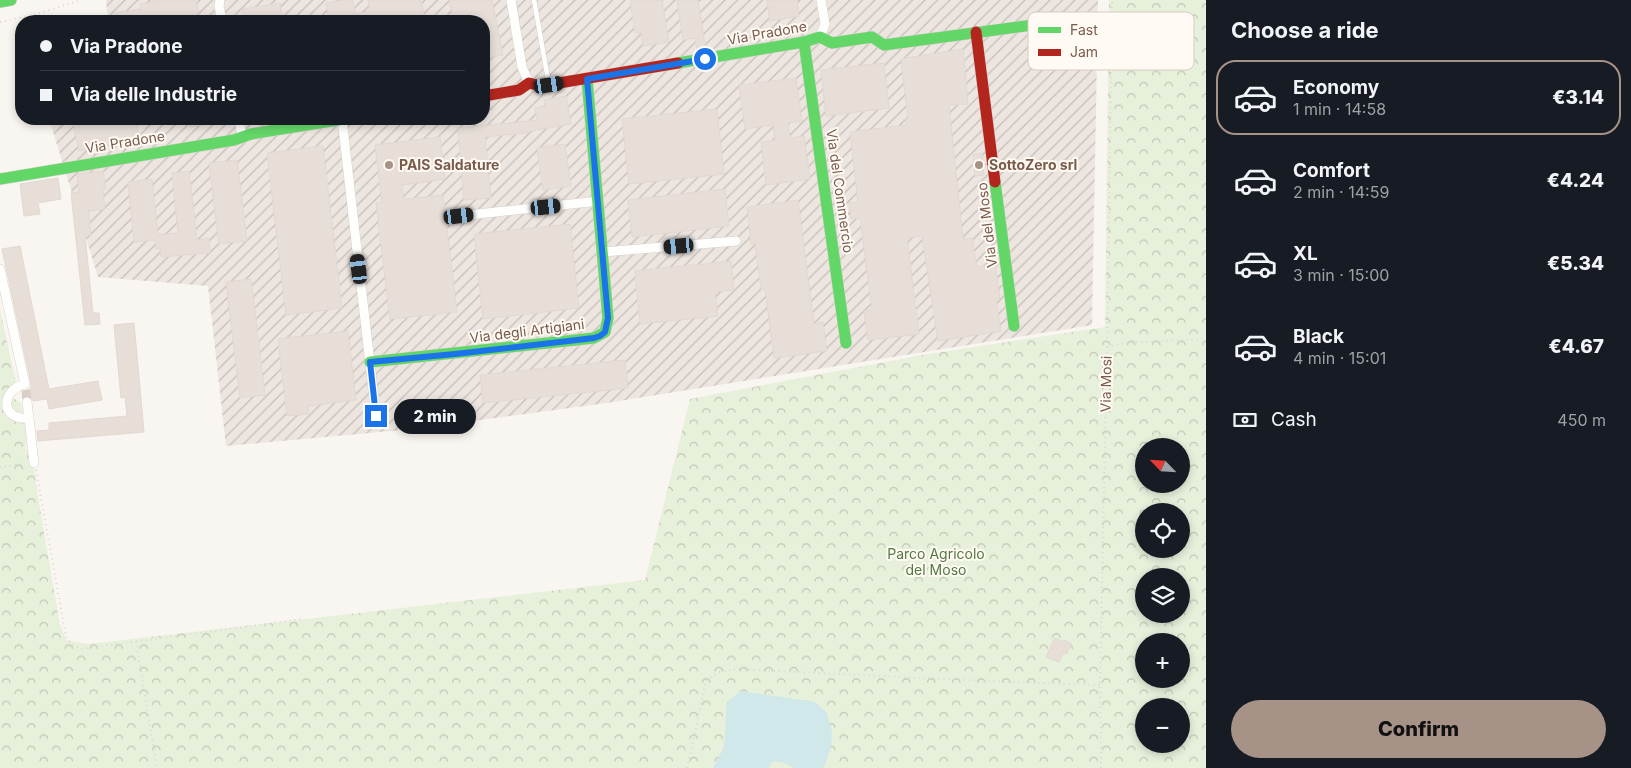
<!DOCTYPE html>
<meta charset="utf-8">
<style>
:root{--surface:#171b24;--page:#20242c;--text:#f1f3f6;--muted:#9ea1a6;--line:#363941;--accent:#a69286}
body{margin:0;font-family:Inter,sans-serif;background:var(--page);color:var(--text);height:100vh;display:flex;flex-direction:column;font-size:19px;white-space:nowrap}
*{box-sizing:border-box;margin:0}
p{font-size:16px;color:var(--muted)}
.icon{flex:none;width:28px;height:28px;fill:none;stroke:currentColor;stroke-width:2;stroke-linecap:round;stroke-linejoin:round}
.map{position:relative;flex:1;overflow:hidden}
.sheet{display:flex;flex-direction:column;background:var(--surface);width:425px}
.sheet>*{flex:none}
.guide{position:absolute;left:15px;top:15px;width:475px;height:110px;border-radius:20px;box-shadow:0 2px 8px #0003;display:grid;align-content:center;height:110px;padding:0 25px;background:var(--surface)}
.needle{width:32px;rotate:295deg}
.tools{position:absolute;left:1135px;top:438px;display:grid;gap:10px}
.tools a{display:grid;place-items:center;width:55px;height:55px;border-radius:50%;background:var(--surface);box-shadow:0 2px 8px #0003;font-size:25px}
.end{position:absolute;width:22px;height:22px;margin:-11px;border:6px solid #1a73e8;background:#fff;box-shadow:0 0 0 2px #fff}
.from{border-radius:50%}
.bubble{position:absolute;height:35px;border-radius:18px;background:var(--surface);box-shadow:0 2px 8px #0003;font-size:16px;font-weight:800;line-height:35px;text-align:center}
.car{position:absolute;width:15px;height:30px;margin:-15px -8px;border-radius:6px;box-shadow:0 0 4px 1px #0007;background:linear-gradient(#222 24%,#8ab4d8 0 40%,#222 0 76%,#8ab4d8 0 86%,#222 0)}
.guide b{display:flex;align-items:center;gap:18px;height:48px;font-size:19px}
.guide b+b{border-top:1px solid var(--line)}
.guide i{width:12px;height:12px;background:var(--text)}
ul{padding:0;list-style:none}
li{display:flex;align-items:center;gap:15px;height:75px;margin:0 10px 8px;padding:0 15px;border:2px solid transparent;border-radius:20px}
li div{flex:1}
li b{display:block;font-size:19px}
li em{font-style:normal;font-weight:800}
li.selected{border-color:var(--accent)}
li>.icon{width:45px;height:45px;stroke-width:1.5}
h2{padding:0 25px;font-size:22px;line-height:60px}
.pay{display:flex;align-items:center;gap:12px;height:55px;padding:0 25px;font-size:19px}
.pay p{margin-inline-start:auto}
.primary-button{display:flex;gap:10px;margin-top:auto;padding:10px 25px}
.primary-button a{flex:1;height:58px;border-radius:30px;background:var(--accent);color:#111;font-size:20px;font-weight:800;line-height:58px;text-align:center}
main{display:flex;flex:1;min-height:0}
.map>svg:first-child{display:block}
</style>
<main>
<div class="map">
<svg width="1206" height="768" viewBox="0 0 1206 768">
<defs>
<pattern id="industrial-furrows" width="10" height="10" patternUnits="userSpaceOnUse" patternTransform="scale(1.25)"><rect width="10" height="10" fill="#ede5e0"/><path d="M-1 1l2-2M0 10L10 0M9 11l2-2" fill="none" stroke="#c5bdb8"/></pattern>
<pattern id="park-crowns" width="20" height="18" patternUnits="userSpaceOnUse" patternTransform="scale(1.25)"><rect width="20" height="18" fill="#e7f0db"/><path d="M2 6a3 3 0 1 1 6 0M12 15a3 3 0 1 1 6 0" fill="none" stroke="#c0c6b4"/></pattern>
</defs>
<rect width="100%" height="100%" fill="#f9f5f0"/>
<path fill="url(#industrial-furrows)" d="M106 0H1098L1092 325 600 404 413 429 226 446 208 286 98 277 49 119H484V21H108Z"/>
<path fill="url(#park-crowns)" fill-rule="evenodd" d="M1109 0H1206V768H0V310L17 387 10 396 21 403C24 418 29 433 25 449L32 453 38 497 60 625 66 640 88 644 645 580 690 399 922 355 1105 327ZM1144 446H1181V484H1144ZM1144 511H1181V549H1144ZM1144 576H1181V614H1144ZM1144 641H1181V679H1144ZM1144 706H1181V744H1144Z"/>
<path fill="#d0e8ea" d="M741 691 815 702 826 712 832 731 831 748 824 767 821 768H794L785 763 773 761 768 768H713L723 749 725 739 726 711 728 701Z"/>
<g fill="#e6ded7" stroke="#e2d8d2">
<path d="M153 0H196L199 13 192 14 193 21H117L115 13 141 9 140 4 153 2Z"/>
<path d="M343 0H353L355 14 370 11 368 0H421L425 21H329L326 3Z"/>
<path d="M449 0H492L503 55 492 57 486 21H453Z"/>
<path d="M630 0H662L669 42 643 46 641 32 635 33Z"/>
<path d="M677 0H698L706 51 697 52 695 38 683 40Z"/>
<path d="M767 0H797L799 16 770 21Z"/>
<path d="M280 3 283 21H244L242 9Z"/>
<path d="M963 49 968 104 949 105 963 239 972 238 977 267 995 264 1000 298 996 299 1001 331 938 341 922 236 907 238 919 334 868 340 864 311 872 310 860 218 851 219 849 203 858 202 850 132 906 125V119H908L901 59Z"/>
<path d="M884 63 889 108 826 116 821 70Z"/>
<path d="M796 78 802 121 788 123 790 138 804 136 810 179 766 185 761 142 775 140 773 125 745 129 739 85Z"/>
<path d="M566 96 571 124 526 132 527 133 485 137 491 198 464 200 458 128 537 120 535 108 545 106 544 100Z"/>
<path d="M717 109 724 174 629 184 622 119Z"/>
<path d="M72 119H136L139 140 79 151Z"/>
<path d="M189 119H215L216 123 190 127Z"/>
<path d="M440 137 445 179 402 185 404 199 443 195 457 312 390 319 376 203 382 202 375 145Z"/>
<path d="M565 144 571 186 543 190 537 148Z"/>
<path d="M323 146 342 308 286 315 267 153Z"/>
<path d="M982 153 984 175 975 176 973 155Z"/>
<path d="M237 160 247 241 219 244 209 163Z"/>
<path d="M103 171 106 189H103L105 209 88 211 91 235H85L93 313H99L100 324 85 325 71 193 79 192 77 174Z"/>
<path d="M189 171 197 240 209 238 210 253 161 257 160 248 156 249 155 240 134 242 128 182 152 179 158 235 178 233 172 173Z"/>
<path d="M58 178 61 199 38 203 40 214 24 216 20 184Z"/>
<path d="M725 189 729 226 632 237 628 200Z"/>
<path d="M798 200 814 324 823 322 827 351 774 358 765 289H761L755 243 751 244 747 207Z"/>
<path d="M570 224 579 308 483 319 474 234Z"/>
<path d="M20 246 49 389 98 381 102 400 49 409 47 399 33 401 30 396 24 397V391L31 389V383L2 249Z"/>
<path d="M731 261 734 290 715 292 718 316 640 324 635 271Z"/>
<path d="M251 279 265 395 240 398 226 282Z"/>
<path d="M134 323 144 432 38 441 37 431 49 430V423L127 416 125 397 121 398 114 325Z"/>
<path d="M348 331 356 400 308 406 309 414 287 416 278 339Z"/>
<path d="M625 360 628 388 483 403 480 375Z"/>
<path d="M1055 638 1062 642 1064 640 1072 644 1066 654 1063 653 1059 662 1046 657Z"/>
</g>
<g fill="none" stroke-linecap="round" stroke-linejoin="round">
<path stroke="#d9cfc7" stroke-width="9" stroke-dasharray="9 4.5" stroke-linecap="butt" d="M26 390 27 402"/>
<defs>
<path id="lane" d="M534 0 549 85"/>
<g id="street">
<path d="M220 0 219 6 222 21"/>
<path d="M511 0 522 67 529 83"/>
<path d="M820 37 825 24 821 0"/>
<path d="M239 119 242 137"/>
<path d="M342 119 376 416"/>
<path d="M459 216 599 201"/>
<path d="M603 252 736 241"/>
<path d="M0 269 25 384C0 390 0 421 29 418L34 463"/>
<path d="M27 402 29 418"/>
</g>
<g id="fast">
<path d="M0 2 11 0"/>
<path d="M804 42 846 343"/>
<path d="M678 63 804 42 820 37 832 43 872 37 884 45 1085 18"/>
<path d="M0 179 234 140 251 134 344 119"/>
<path d="M995 182 1014 326"/>
<path d="M370 362 594 338 605 332 608 318 587 79"/>
</g>
<g id="jam">
<path d="M976 32 995 182"/>
<path d="M484 96 519 90 529 83 541 86 678 63"/>
</g>
</defs>
<use href="#lane" stroke="#d7d1cb" stroke-width="5.5"/>
<use href="#street" stroke="#d7d1cb" stroke-width="10"/>
<use href="#fast" stroke="#d9d2cb" stroke-width="12"/>
<use href="#jam" stroke="#d9d2cb" stroke-width="12"/>
<g stroke="#dcd5d0" stroke-width="2" stroke-dasharray="1 4" stroke-linecap="butt">
<path d="M0 22 37 14 81 0"/>
<path d="M1107 347 1124 343 1206 339"/>
<path d="M0 467 25 464"/>
<path d="M36 470 66 637 72 645 81 649 302 619"/>
<path d="M136 641 157 768"/>
<path d="M687 768 706 681 719 672 735 669 986 681 1100 685"/>
<path d="M1101 768 1100 685 1107 347 1112 0"/>
</g>
<use href="#lane" stroke="#fefefd" stroke-width="4.5"/>
<use href="#street" stroke="#fefefd" stroke-width="9"/>
<use href="#fast" stroke="#63d668" stroke-width="11"/>
<use href="#jam" stroke="#b3261e" stroke-width="11"/>
</g>
<g fill="none" stroke-linecap="round" stroke-linejoin="round">
<path stroke="#1a73e8" stroke-width="6" d="M376 416 370 362 455 354 594 338 600 336 605 332 608 318 587 79 705 59"/>
</g>
<g fill="#a69286" stroke="#fffaf3" stroke-width="2">
<circle cx="389" cy="165" r="5"/>
<circle cx="979" cy="165" r="5"/>
</g>
<g text-anchor="middle" stroke-width="4" stroke-linejoin="round" paint-order="stroke">
<g font-size="14" fill="#7a5c4d" stroke="#fffaf3">
<text transform="translate(767 33) rotate(-10)" y="5">Via Pradone</text>
<text transform="translate(125 142) rotate(-9)" y="5">Via Pradone</text>
<text transform="translate(840 191) rotate(82)" y="5">Via del Commercio</text>
<text transform="translate(987 225) rotate(-97)" y="5">Via del Moso</text>
<text transform="translate(527 331) rotate(-7)" y="5">Via degli Artigiani</text>
<text transform="translate(1106 384) rotate(-89)" y="5">Via Mosi</text>
</g>
<g font-size="14" font-weight="bold" fill="#7a5c4d" stroke="#fffaf3" text-anchor="start">
<text x="399" y="170">PAIS Saldature</text>
<text x="989" y="170">SottoZero srl</text>
</g>
<g font-size="14" fill="#537a41" stroke="#fffaf3">
<text x="936" y="559">Parco Agricolo<tspan x="936" dy="16">del Moso</tspan></text>
</g>
</g>
<rect x="1028" y="12" width="166" height="58" rx="8" fill="#fffaf3" stroke="#d7cbc1" stroke-width="1"/>
<rect x="1038" y="27" width="23" height="6" fill="#63d668"/>
<rect x="1038" y="49" width="23" height="7" fill="#b3261e"/>
<g font-size="14" fill="#7a5c4d">
<text x="1070" y="35">Fast</text>
<text x="1070" y="57">Jam</text>
</g>
</svg>
<div class="tools">
<a><svg class="needle" viewBox="-14 -14 28 28"><path d="M0-13l5 13h-10z" fill="#e53935"/><path d="M0 13l5-13h-10z" fill="#9ea1a6"/></svg></a>
<a><svg class="icon" aria-label="locate" viewBox="0 0 24 24"><circle cx="12" cy="12" r="6"/><path d="M12 2v4M12 18v4M2 12h4M18 12h4"/></svg></a>
<a><svg class="icon" aria-label="layers" viewBox="0 0 24 24"><path d="M12 4l9 5-9 5-9-5zM3 14l9 5 9-5"/></svg></a>
<a>+</a>
<a>−</a>
</div>
<i class="end from" style="left:705px;top:59px"></i>
<i class="end" style="left:376px;top:416px"></i>
<div class="bubble" style="left:394px;top:399px;width:82px">2 min</div>
<i class="car" style="left:549px;top:85px;rotate:81deg"></i>
<i class="car" style="left:546px;top:207px;rotate:84deg"></i>
<i class="car" style="left:459px;top:216px;rotate:83deg"></i>
<i class="car" style="left:679px;top:246px;rotate:265deg"></i>
<i class="car" style="left:359px;top:269px;rotate:353deg"></i>
<div class="guide">
<b><i class="from"></i>Via Pradone</b>
<b><i></i>Via delle Industrie</b>
</div>
</div>
<section class="sheet">
<h2>Choose a ride</h2>
<ul>
<li class="selected"><svg class="icon" aria-label="car" viewBox="0 0 24 24"><path d="M5 17H2v-5l4-1 3-4h7l3 4 3 1v5h-3M9 17h6M6 11h13"/><circle cx="7" cy="17" r="2"/><circle cx="17" cy="17" r="2"/></svg><div><b>Economy</b><p>1 min · 14:58</p></div><em>€3.14</em></li>
<li><svg class="icon" aria-label="car" viewBox="0 0 24 24"><path d="M5 17H2v-5l4-1 3-4h7l3 4 3 1v5h-3M9 17h6M6 11h13"/><circle cx="7" cy="17" r="2"/><circle cx="17" cy="17" r="2"/></svg><div><b>Comfort</b><p>2 min · 14:59</p></div><em>€4.24</em></li>
<li><svg class="icon" aria-label="car" viewBox="0 0 24 24"><path d="M5 17H2v-5l4-1 3-4h7l3 4 3 1v5h-3M9 17h6M6 11h13"/><circle cx="7" cy="17" r="2"/><circle cx="17" cy="17" r="2"/></svg><div><b>XL</b><p>3 min · 15:00</p></div><em>€5.34</em></li>
<li><svg class="icon" aria-label="car" viewBox="0 0 24 24"><path d="M5 17H2v-5l4-1 3-4h7l3 4 3 1v5h-3M9 17h6M6 11h13"/><circle cx="7" cy="17" r="2"/><circle cx="17" cy="17" r="2"/></svg><div><b>Black</b><p>4 min · 15:01</p></div><em>€4.67</em></li>
</ul>
<div class="pay"><svg class="icon" aria-label="cash" viewBox="0 0 24 24"><path d="M3 7h18v10H3z"/><circle cx="12" cy="12" r="2"/></svg>Cash<p>450 m</p></div>
<div class="primary-button"><a>Confirm</a></div>
</section>
</main>
